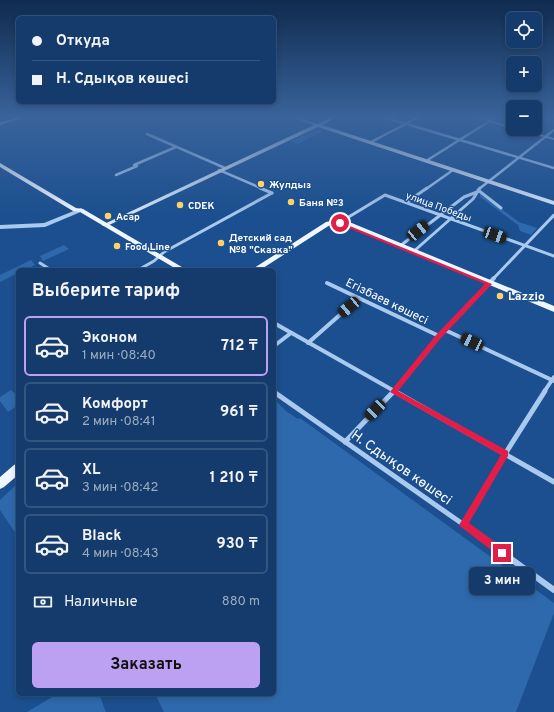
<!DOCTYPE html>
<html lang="ru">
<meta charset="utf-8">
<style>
:root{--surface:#143b6b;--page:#1d4271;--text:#f1f3f6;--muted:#9dadc1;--line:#33557e;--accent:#bca0f2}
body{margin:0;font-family:Overpass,sans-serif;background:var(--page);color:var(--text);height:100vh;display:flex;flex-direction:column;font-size:15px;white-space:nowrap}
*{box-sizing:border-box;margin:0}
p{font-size:13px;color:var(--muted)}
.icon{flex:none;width:22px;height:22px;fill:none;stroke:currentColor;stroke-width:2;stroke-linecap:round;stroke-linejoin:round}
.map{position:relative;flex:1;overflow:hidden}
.drawer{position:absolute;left:16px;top:268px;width:260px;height:428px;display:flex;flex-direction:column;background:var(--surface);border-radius:6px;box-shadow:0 2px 6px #0003,0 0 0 1px var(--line)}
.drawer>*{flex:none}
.hud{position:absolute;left:16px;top:16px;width:260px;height:88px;border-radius:6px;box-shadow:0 2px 6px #0003,0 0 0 1px var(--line);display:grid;align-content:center;height:88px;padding:0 16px;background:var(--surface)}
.buttons{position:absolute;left:506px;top:12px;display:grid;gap:8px}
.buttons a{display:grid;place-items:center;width:36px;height:36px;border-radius:6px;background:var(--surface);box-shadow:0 2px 6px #0003,0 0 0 1px var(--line);font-size:20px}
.end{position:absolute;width:18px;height:18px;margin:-9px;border:5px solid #e11d48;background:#fff;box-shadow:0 0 0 2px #fff}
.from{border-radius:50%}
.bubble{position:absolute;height:28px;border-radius:6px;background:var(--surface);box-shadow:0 2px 6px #0003,0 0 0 1px var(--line);font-size:13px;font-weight:700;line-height:28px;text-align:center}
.car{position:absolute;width:12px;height:24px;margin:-12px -6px;border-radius:5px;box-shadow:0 0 3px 1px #0007;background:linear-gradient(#222 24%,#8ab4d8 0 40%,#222 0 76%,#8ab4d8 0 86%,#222 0)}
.hud b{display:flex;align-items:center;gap:14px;height:38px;font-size:15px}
.hud b+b{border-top:1px solid var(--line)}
.hud i{width:10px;height:10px;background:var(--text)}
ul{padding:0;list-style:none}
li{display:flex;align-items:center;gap:12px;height:60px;margin:0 8px 6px;padding:0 8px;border:2px solid var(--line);border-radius:6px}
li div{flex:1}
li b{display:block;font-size:15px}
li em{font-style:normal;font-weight:700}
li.selected{border-color:var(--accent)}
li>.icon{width:36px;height:36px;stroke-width:1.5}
h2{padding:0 16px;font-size:18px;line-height:48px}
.pay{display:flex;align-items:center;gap:10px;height:44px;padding:0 16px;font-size:15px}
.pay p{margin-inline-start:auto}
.action{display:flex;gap:8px;margin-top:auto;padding:8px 16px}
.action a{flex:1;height:46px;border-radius:6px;background:var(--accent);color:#111;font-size:16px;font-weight:700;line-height:46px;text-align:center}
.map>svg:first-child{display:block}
</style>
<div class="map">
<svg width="554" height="712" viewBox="0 0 554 712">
<rect width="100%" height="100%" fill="#1b4f8f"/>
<g fill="#2e69ad">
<path d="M317 129 323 131 298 144 291 141Z"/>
<path d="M480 193 519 222 537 228 531 235 520 231 518 225 480 197Z"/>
<path d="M64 245 69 249 43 261 40 256Z"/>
<path d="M31 260 35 265 24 270H18V273L0 282V275Z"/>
<path d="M11 390 18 396V405L8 412 0 401V397Z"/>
<path d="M274 399 287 412 298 419 300 418 554 603V613L516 712H164L155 694H274Z"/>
<path d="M18 483V534L14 531 0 510V500Z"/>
<path d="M57 694H99L106 712H27Z"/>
</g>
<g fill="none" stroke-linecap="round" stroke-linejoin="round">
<g stroke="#a9c9ee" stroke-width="2.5">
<path d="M383 117 554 168"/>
<path d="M147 134 225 168"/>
<path d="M371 142 419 117"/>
<path d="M426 161 496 117"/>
<path d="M219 170 263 189"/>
<path d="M116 175 137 166 134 165 176 147"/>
<path d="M426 189 453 170"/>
<path d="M479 189 554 130"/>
</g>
<g stroke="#a9c9ee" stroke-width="3">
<path d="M260 188 272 193"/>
<path d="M478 190 501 208"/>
<path d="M407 202 427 188"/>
<path d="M342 221 385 195 554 256"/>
<path d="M400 246 464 197 477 192"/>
<path d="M413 252 473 199 480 188"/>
<path d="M40 263 51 270"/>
<path d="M138 270 154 261 164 252 272 193"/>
<path d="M493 279 554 215"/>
</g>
<g stroke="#a9c9ee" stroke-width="4">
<path d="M327 283 439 336"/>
<path d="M274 323 396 392"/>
<path d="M445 330 554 381"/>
<path d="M308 343 359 298"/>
<path d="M274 346 291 333"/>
<path d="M393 392 439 336 494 278"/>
<path d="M544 392 554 377"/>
</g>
<g stroke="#a9c9ee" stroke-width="5">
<path d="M394 391 554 482"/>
<path d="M274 392 477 534"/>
<path d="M345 442 394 391"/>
<path d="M464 525 505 454 545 391"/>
</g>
<path stroke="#a9c9ee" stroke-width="6" d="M475 533 554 590"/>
<g fill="#a9c9ee" fill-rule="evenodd">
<path d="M471 117H476L513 127 514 129Z"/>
<path d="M515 129H521L554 138V140Z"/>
<path d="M81 208 84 210 83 211 45 227 0 229V225L44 223Z"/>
</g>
<path fill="#d6e6fa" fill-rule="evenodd" d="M291 117H297L317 124 332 117H337L322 125 554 201V205L318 127 107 226H103L102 225 314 125Z"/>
<g fill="#f0f6ff" fill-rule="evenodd">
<path d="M20 117H26L0 125V122Z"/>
<path d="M0 163 76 208 83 209 187 270H178L80 212 73 211 0 167Z"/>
<path d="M342 219 554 306V312L341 223 330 225 260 270H251L326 222Z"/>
<path d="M18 463V475L4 487 0 489V477L14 465Z"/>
</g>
</g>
<linearGradient id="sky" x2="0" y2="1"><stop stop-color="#0f2b4f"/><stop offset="0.54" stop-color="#39639b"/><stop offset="1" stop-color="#39639b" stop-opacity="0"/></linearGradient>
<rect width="554" height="216" fill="url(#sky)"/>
<path fill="#e11d48" d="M340 222 492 284 441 338 398 391 508 451V456L469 523 506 550 507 553 506 556 502 557 499 556 461 527 459 525 501 455 390 392 436 335 485 284 339 224Z"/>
<g fill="#ffd166" stroke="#1b4f8f" stroke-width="1.5">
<circle cx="261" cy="184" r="4"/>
<circle cx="291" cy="202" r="4"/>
<circle cx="180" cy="205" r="4"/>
<circle cx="108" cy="216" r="4"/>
<circle cx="221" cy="243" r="4"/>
<circle cx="117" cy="246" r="4"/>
<circle cx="500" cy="296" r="4"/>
</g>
<g text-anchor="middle" stroke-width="3" stroke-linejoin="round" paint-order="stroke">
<g font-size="10" font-weight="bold" fill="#fff" stroke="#1b4f8f" text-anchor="start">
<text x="269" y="188">Жулдыз</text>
<text x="299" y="206">Баня №3</text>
<text x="188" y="209">CDEK</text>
<text x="116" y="220">Асар</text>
<text x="229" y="241">Детский сад<tspan x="229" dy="12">№8 "Сказка"</tspan></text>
<text x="125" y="250">Food Line</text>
</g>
<g font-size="10" fill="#fff" stroke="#1b4f8f">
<text transform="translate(439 206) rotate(20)" y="4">улица Победы</text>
</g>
<g font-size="12" font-weight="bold" fill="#fff" stroke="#1b4f8f" text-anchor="start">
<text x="508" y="300">Lazzio</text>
</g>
<g font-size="12" fill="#fff" stroke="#1b4f8f">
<text transform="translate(387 301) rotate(26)" y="4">Егізбаев көшесі</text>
</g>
<g font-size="14" fill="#fff" stroke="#1b4f8f">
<text transform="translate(402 467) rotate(35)" y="5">Н. Сдықов көшесі</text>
</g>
</g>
</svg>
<div class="buttons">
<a><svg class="icon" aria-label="locate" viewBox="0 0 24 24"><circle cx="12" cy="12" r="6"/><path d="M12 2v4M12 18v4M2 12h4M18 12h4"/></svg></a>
<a>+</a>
<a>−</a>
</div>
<i class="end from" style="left:340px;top:223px"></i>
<i class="end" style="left:502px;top:553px"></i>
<div class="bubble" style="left:469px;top:567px;width:66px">3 мин</div>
<i class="car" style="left:418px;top:231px;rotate:51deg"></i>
<i class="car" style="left:495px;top:235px;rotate:110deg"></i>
<i class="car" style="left:349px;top:307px;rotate:230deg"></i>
<i class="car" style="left:472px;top:342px;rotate:295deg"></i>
<i class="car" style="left:375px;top:410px;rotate:224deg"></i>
<div class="hud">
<b><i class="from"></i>Откуда</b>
<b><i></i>Н. Сдықов көшесі</b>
</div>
<section class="drawer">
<h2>Выберите тариф</h2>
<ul>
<li class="selected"><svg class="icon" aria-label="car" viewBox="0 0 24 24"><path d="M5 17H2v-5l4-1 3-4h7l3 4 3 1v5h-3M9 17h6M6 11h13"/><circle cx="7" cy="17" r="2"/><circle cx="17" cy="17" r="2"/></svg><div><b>Эконом</b><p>1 мин · 08:40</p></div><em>712 ₸</em></li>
<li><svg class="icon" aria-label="car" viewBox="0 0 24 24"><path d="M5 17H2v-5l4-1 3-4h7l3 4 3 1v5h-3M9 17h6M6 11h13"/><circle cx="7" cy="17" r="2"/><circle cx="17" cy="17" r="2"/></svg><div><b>Комфорт</b><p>2 мин · 08:41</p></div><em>961 ₸</em></li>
<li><svg class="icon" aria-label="car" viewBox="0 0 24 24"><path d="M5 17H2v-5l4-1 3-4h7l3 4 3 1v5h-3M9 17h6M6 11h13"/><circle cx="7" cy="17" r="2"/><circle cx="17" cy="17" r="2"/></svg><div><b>XL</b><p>3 мин · 08:42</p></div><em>1 210 ₸</em></li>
<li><svg class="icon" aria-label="car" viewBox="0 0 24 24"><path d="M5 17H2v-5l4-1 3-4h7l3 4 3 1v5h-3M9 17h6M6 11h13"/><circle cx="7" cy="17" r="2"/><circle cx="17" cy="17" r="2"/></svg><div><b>Black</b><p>4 мин · 08:43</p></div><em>930 ₸</em></li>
</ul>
<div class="pay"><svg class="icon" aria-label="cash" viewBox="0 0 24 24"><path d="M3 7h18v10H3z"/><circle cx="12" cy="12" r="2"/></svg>Наличные<p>880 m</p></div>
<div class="action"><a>Заказать</a></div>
</section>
</div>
